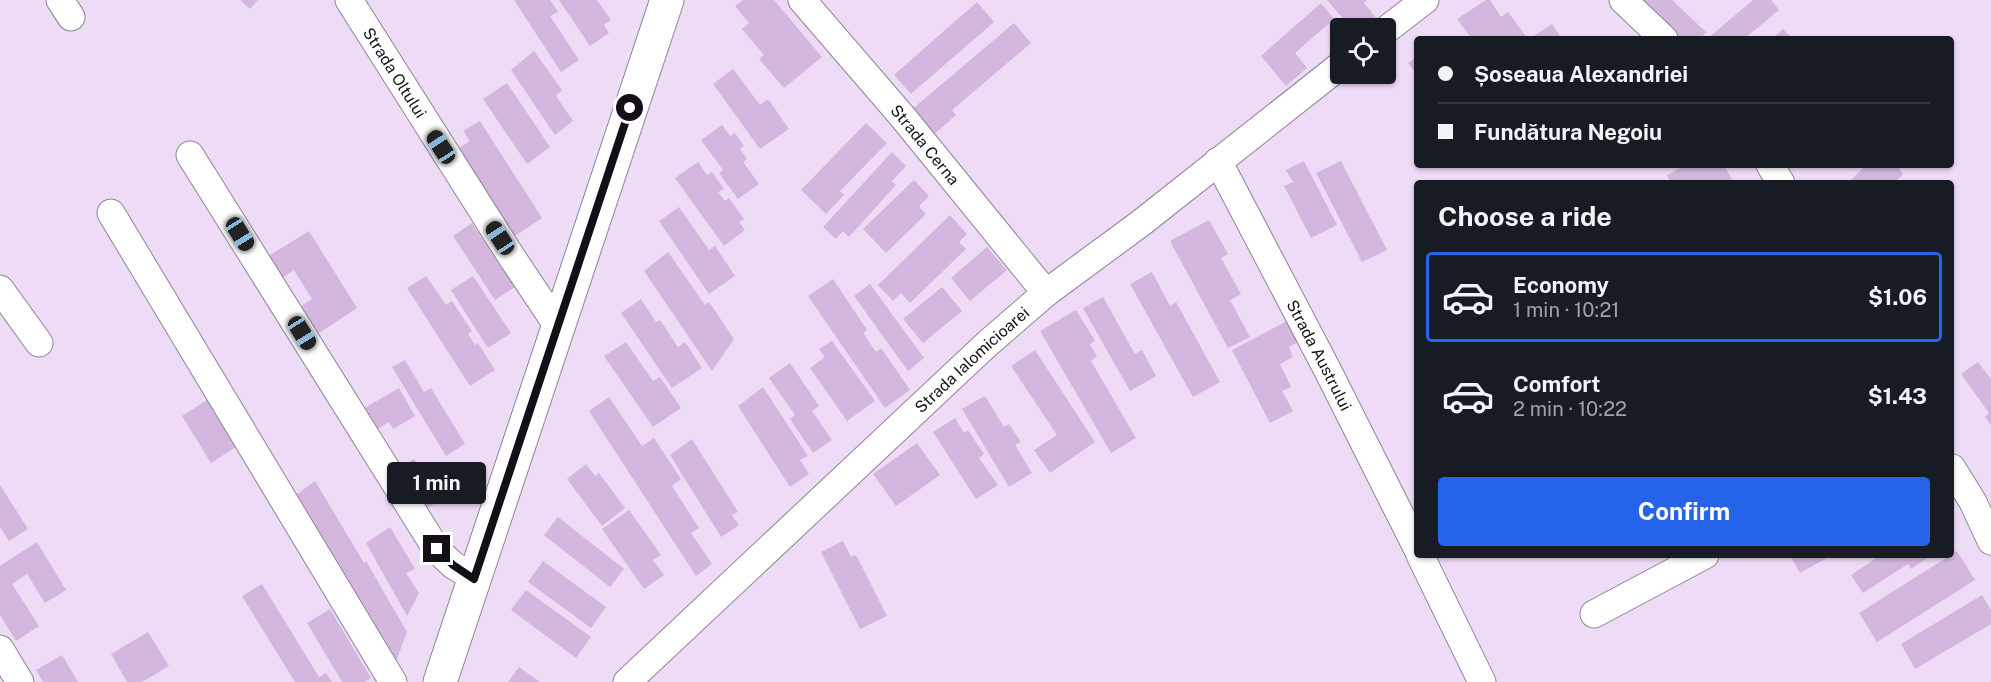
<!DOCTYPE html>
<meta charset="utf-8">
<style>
:root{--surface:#171b24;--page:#242831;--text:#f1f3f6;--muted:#9ea1a6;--line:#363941;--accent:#2563eb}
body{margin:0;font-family:"Public Sans",sans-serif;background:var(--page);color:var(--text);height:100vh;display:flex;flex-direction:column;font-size:22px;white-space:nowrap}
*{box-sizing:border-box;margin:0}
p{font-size:20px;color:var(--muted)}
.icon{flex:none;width:33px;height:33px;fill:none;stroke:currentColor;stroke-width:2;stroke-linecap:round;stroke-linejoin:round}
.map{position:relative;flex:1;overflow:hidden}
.panel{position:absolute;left:1414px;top:180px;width:540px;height:378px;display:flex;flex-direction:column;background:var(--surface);border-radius:6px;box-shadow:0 2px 4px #0004}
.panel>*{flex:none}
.guide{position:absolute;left:1414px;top:36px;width:540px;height:132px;border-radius:6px;box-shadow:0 2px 4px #0004;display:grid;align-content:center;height:132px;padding:0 24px;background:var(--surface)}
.fabs{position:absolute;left:1330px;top:18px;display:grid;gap:12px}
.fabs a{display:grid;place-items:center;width:66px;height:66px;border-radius:6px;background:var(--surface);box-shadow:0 2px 4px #0004;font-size:30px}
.end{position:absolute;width:27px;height:27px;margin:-14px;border:8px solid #140f17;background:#fff;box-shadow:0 0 0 3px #fff}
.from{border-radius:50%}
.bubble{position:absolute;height:42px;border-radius:6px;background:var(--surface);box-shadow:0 2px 4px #0004;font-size:20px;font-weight:700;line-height:42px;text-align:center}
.car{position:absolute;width:18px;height:36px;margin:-18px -9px;border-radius:8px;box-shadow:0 0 4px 2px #0007;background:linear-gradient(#222 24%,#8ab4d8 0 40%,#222 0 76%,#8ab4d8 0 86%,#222 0)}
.guide b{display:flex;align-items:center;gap:21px;height:57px;font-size:22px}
.guide b+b{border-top:2px solid var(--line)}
.guide i{width:15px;height:15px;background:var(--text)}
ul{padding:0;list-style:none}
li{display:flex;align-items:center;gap:18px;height:90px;margin:0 12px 9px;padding:0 12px;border:3px solid transparent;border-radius:6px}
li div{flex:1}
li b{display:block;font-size:22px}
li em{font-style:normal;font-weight:700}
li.selected{border-color:var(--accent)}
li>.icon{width:54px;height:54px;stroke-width:1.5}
h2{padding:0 24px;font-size:27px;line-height:72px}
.button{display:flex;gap:12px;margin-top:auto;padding:12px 24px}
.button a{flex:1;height:69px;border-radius:6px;background:var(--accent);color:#fff;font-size:24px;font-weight:700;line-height:69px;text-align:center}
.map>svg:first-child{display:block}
</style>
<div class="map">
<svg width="1991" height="682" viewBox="0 0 1991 682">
<rect width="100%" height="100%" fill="#eedcf6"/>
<g fill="#d3b7df">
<path d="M240 0H258L250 9Z"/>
<path d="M514 0H550L558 12 550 16 579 60 561 72Z"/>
<path d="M559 0H597L611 20 604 25 609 33 590 46Z"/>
<path d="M743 0H774L822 57 784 88 759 59 764 55 742 29 749 23 735 6Z"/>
<path d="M1327 0H1367L1364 3 1377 19 1366 28H1351Z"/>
<path d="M1486 0H1490L1501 17 1508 12 1528 39H1472L1457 19Z"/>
<path d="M1633 0H1672L1706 32 1700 39H1675Z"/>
<path d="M1753 0H1771L1779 10 1744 39H1707Z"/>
<path d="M977 2 994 22 911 94 894 75Z"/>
<path d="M1321 3 1334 19 1295 53 1307 68 1286 86 1261 56Z"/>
<path d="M1014 23 1031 43 952 110 956 115 932 136 910 111Z"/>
<path d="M1552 24 1562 39H1529Z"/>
<path d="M1783 29 1793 39H1772Z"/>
<path d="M534 51 562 90 556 96 573 121 555 135 511 70Z"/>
<path d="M1418 56V76L1408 63Z"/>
<path d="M733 69 760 105 768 99 789 129 760 149 713 84Z"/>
<path d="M507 83 550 147 527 164 483 99Z"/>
<path d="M480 121 542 218 509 240 453 152 470 141 463 131Z"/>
<path d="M866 123 887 143 840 191 844 195 826 214 801 190Z"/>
<path d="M722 125 730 136 735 133 744 146 740 149 747 159 743 162 759 184 738 199 719 173 723 170 701 140Z"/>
<path d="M892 152 906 166 892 181 896 185 849 237 843 231 836 239 823 227Z"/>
<path d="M1304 161 1337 225 1311 238 1284 186 1293 182 1286 170Z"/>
<path d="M1341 161 1387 250 1362 262 1316 173Z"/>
<path d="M698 162 707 175 712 172 724 189 718 192 725 201 729 198 744 219 739 222 745 230 724 246 675 178Z"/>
<path d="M1686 165H1724L1734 183H1667L1670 181 1667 175Z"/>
<path d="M1866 165H1900L1898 167 1903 174 1894 183H1848Z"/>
<path d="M914 180 929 196 919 206 926 214 886 253 863 229Z"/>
<path d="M679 207 709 250 715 246 735 276 709 294 659 221Z"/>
<path d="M950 215 967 234 959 242 966 249 910 303 901 293 893 301 878 285Z"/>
<path d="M1209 220 1228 254 1221 258 1241 294 1230 300 1250 337 1228 348 1170 241Z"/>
<path d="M472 223 515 287 495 300 453 236Z"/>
<path d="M309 231 357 308 316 335 298 308 312 299 294 270 281 279 267 257Z"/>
<path d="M987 247 1007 270 970 301 951 278Z"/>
<path d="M668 252 705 305 709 302 734 339 712 371 644 271Z"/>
<path d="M1152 272 1170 306 1176 302 1220 382 1193 397 1130 284Z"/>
<path d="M426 276 446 305 452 301 472 331 468 334 475 345 478 343 495 370 470 386 407 288Z"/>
<path d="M473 276 511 333 488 348 451 290Z"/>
<path d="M833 279 867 330 863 333 876 352 881 348 910 390 885 408 808 296Z"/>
<path d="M870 284 924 358 908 371 854 296Z"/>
<path d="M942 287 962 311 923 343 903 319Z"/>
<path d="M1103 297 1135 354 1142 350 1156 376 1130 391 1083 308Z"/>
<path d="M641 299 656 322 660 320 678 347 685 342 702 368 672 388 621 313Z"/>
<path d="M1076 310 1095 341 1090 344 1097 357 1091 361 1136 438 1111 453 1040 331Z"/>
<path d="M1289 320 1300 341 1289 347 1293 357 1280 364 1291 387 1282 391 1293 411 1270 423 1232 350Z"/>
<path d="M832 341 875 401 847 421 810 368 825 357 819 349Z"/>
<path d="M626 342 653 381 660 377 681 408 653 427 604 356Z"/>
<path d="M1035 350 1095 442 1050 473 1034 450 1057 435 1011 366Z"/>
<path d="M405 360 424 392 431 388 465 444 446 456 392 367Z"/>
<path d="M1978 362 1991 379V425L1985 417 1989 413 1961 374Z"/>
<path d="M790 363 819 406 812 411 832 440 813 453 790 419 795 415 769 378Z"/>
<path d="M763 387 808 456 800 460 809 474 790 487 738 406Z"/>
<path d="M399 388 415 416 393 429 389 422 373 432 361 410Z"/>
<path d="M985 396 1004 427 1009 424 1021 442 1015 445 1032 473 1009 487 962 409Z"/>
<path d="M609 397 642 446 654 438 681 479 672 486 699 528 691 533 712 564 696 576 589 411Z"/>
<path d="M207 400 217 416 224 412 242 443 211 463 182 416Z"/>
<path d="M955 418 964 433 968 430 984 454 979 458 998 485 976 499 933 432Z"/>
<path d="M692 439 738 512 732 515 739 525 721 537 670 455Z"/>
<path d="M917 443 940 475 896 506 873 474Z"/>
<path d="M414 459 423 472 425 471 433 483 429 486 439 501 422 511 396 470Z"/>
<path d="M586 464 595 476 599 473 625 508 602 526 567 479Z"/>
<path d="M315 481 364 563 366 561 407 632 393 669 292 498Z"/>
<path d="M0 485 28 529 9 541 0 527Z"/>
<path d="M629 510 661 555 653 560 664 575 644 589 602 529Z"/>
<path d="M558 517 624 569 610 587 544 535Z"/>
<path d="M390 527 415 569 406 573 419 593 407 616 366 543Z"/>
<path d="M843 541 851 557 856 555 887 616 860 629 821 552Z"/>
<path d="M37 542 66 590 45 603 27 574 12 584 39 626 16 641 0 615V566Z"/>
<path d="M1957 551 1975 580 1877 642 1859 613Z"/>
<path d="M1790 555H1832L1800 573Z"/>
<path d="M1881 555H1932L1911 569 1908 564 1863 593 1851 575Z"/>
<path d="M543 561 606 607 591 628 528 582Z"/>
<path d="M262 584 319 677 326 673 332 682H295L242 596Z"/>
<path d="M526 590 591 637 576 658 511 610Z"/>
<path d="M1982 595 1991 610V624L1915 669 1901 644Z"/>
<path d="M330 609 371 678 365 682H342L307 623Z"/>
<path d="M148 632 169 666 142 682H127L111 654Z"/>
<path d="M62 655 78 682H43L36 670Z"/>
<path d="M519 667 540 682H508Z"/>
</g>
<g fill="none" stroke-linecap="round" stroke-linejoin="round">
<defs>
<g id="minor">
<path d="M60 0 71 17"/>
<path id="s1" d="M349 0 511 256 557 325"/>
<path id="s2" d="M802 0 902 116 1046 293"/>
<path d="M1623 0 1664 39"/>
<path d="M1386 30 1425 0"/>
<path d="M190 155 437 550 453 565 474 578"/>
<path id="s3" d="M1218 161 1328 371 1418 550"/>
<path d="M1770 165 1781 183"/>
<path d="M111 213 393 682"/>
<path d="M0 289 39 343"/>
<path d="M1952 468 1973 502 1991 541"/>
<path d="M1420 555 1482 682"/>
<path d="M1594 614 1705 555"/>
<path d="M0 649 20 682"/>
<path id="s4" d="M627 682 987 344 1046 293 1141 223 1341 65"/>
</g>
<path id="secondary" d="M440 682 667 0"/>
</defs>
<use href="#minor" stroke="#928299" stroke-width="29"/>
<use href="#secondary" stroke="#928299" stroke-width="35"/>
<use href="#minor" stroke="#fff" stroke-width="27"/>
<use href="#secondary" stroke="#fff" stroke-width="33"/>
</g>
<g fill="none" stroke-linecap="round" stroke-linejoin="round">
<path stroke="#140f17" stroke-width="8" d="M437 549 453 565 474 579 630 108"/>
</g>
<g text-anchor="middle" stroke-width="5" stroke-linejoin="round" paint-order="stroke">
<g font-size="16" fill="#140f17" stroke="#f7edfc">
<text dy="6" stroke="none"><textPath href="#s1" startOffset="86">Strada Oltului</textPath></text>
<text dy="6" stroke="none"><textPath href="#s2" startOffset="190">Strada Cerna</textPath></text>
<text dy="6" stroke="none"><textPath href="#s3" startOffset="219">Strada Austrului</textPath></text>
<text dy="6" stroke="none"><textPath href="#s4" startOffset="472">Strada Ialomicioarei</textPath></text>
</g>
</g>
</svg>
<div class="fabs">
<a><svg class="icon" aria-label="locate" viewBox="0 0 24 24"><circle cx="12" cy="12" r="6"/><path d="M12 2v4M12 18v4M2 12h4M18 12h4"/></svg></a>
</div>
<i class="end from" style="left:630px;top:108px"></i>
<i class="end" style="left:437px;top:549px"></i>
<div class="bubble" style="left:387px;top:462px;width:99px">1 min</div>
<i class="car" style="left:441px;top:147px;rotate:327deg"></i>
<i class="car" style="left:240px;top:234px;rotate:148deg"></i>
<i class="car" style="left:500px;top:238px;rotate:327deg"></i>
<i class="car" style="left:302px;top:333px;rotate:148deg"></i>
<div class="guide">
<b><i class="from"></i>Șoseaua Alexandriei</b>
<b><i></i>Fundătura Negoiu</b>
</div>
<section class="panel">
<h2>Choose a ride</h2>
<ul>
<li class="selected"><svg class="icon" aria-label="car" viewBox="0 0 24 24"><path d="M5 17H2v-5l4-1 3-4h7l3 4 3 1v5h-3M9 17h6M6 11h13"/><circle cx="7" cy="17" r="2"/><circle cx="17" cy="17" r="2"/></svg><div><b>Economy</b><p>1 min · 10:21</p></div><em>$1.06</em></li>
<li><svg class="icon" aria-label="car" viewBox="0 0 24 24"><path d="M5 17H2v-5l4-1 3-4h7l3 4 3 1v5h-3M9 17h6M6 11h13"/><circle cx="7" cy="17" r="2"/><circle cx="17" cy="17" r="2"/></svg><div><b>Comfort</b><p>2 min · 10:22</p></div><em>$1.43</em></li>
</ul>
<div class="button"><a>Confirm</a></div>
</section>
</div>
